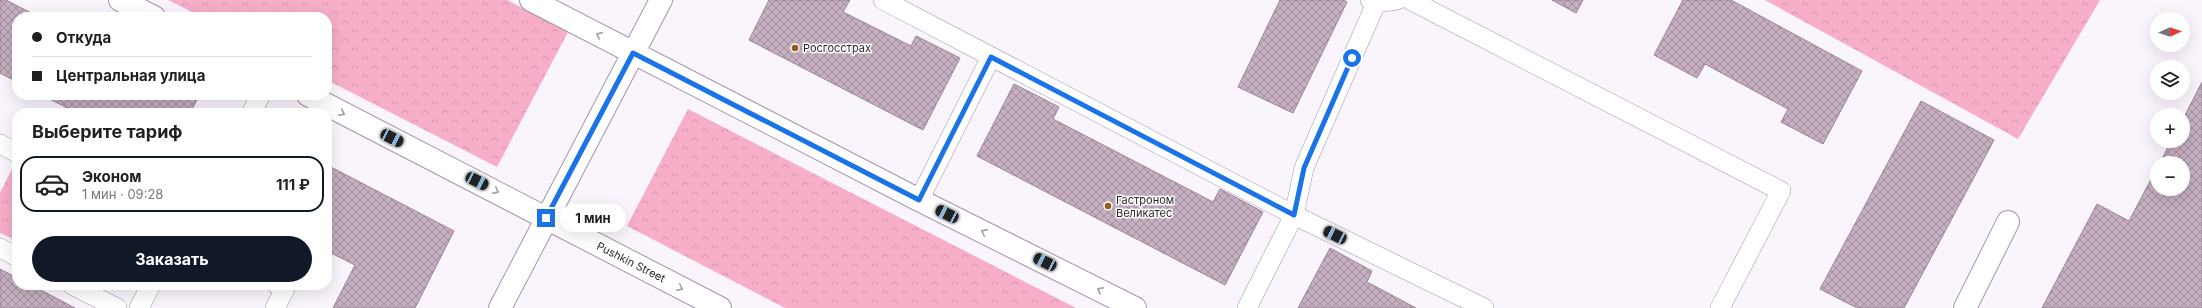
<!DOCTYPE html>
<html lang="ru">
<meta charset="utf-8">
<style>
:root{--surface:#fff;--page:#f6f6f6;--text:#202124;--muted:#757577;--line:#e0e0e0;--accent:#111827}
body{margin:0;font-family:Inter,sans-serif;background:var(--page);color:var(--text);height:100vh;display:flex;flex-direction:column;font-size:15px;white-space:nowrap}
*{box-sizing:border-box;margin:0}
p{font-size:13px;color:var(--muted)}
.icon{flex:none;width:22px;height:22px;fill:none;stroke:currentColor;stroke-width:2;stroke-linecap:round;stroke-linejoin:round}
.map{position:relative;flex:1;overflow:hidden}
.details{position:absolute;left:12px;top:108px;width:320px;height:182px;display:flex;flex-direction:column;background:var(--surface);border-radius:16px;box-shadow:0 4px 16px #0002}
.details>*{flex:none}
.banner{position:absolute;left:12px;top:12px;width:320px;height:88px;border-radius:16px;box-shadow:0 4px 16px #0002;display:grid;align-content:center;height:88px;padding:0 20px;background:var(--surface)}
.needle{width:26px;rotate:87deg}
.tools{position:absolute;left:2150px;top:12px;display:grid;gap:8px}
.tools a{display:grid;place-items:center;width:40px;height:40px;border-radius:50%;background:var(--surface);box-shadow:0 4px 16px #0002;font-size:20px}
.end{position:absolute;width:18px;height:18px;margin:-9px;border:5px solid #1a73e8;background:#fff;box-shadow:0 0 0 2px #fff}
.from{border-radius:50%}
.bubble{position:absolute;height:28px;border-radius:14px;background:var(--surface);box-shadow:0 4px 16px #0002;font-size:13px;font-weight:700;line-height:28px;text-align:center}
.car{position:absolute;width:12px;height:24px;margin:-12px -6px;border-radius:5px;box-shadow:0 0 3px 1px #0007;background:linear-gradient(#222 24%,#8ab4d8 0 40%,#222 0 76%,#8ab4d8 0 86%,#222 0)}
.banner b{display:flex;align-items:center;gap:14px;height:38px;font-size:15px}
.banner b+b{border-top:1px solid var(--line)}
.banner i{width:10px;height:10px;background:var(--text)}
ul{padding:0;list-style:none}
li{display:flex;align-items:center;gap:12px;height:56px;margin:0 8px 6px;padding:0 12px;border:2px solid transparent;border-radius:16px}
li div{flex:1}
li b{display:block;font-size:15px}
li em{font-style:normal;font-weight:700}
li.current{border-color:var(--accent)}
li>.icon{width:36px;height:36px;stroke-width:1.5}
h2{padding:0 20px;font-size:18px;line-height:48px}
.cta{display:flex;gap:8px;margin-top:auto;padding:8px 20px}
.cta a{flex:1;height:46px;border-radius:24px;background:var(--accent);color:#fff;font-size:16px;font-weight:700;line-height:46px;text-align:center}
.map>svg:first-child{display:block}
</style>
<div class="map">
<svg width="2202" height="308" viewBox="0 0 2202 308">
<defs>
<pattern id="park-crowns" width="20" height="18" patternUnits="userSpaceOnUse"><rect width="20" height="18" fill="#f6aec9"/><path d="M2 6a3 3 0 1 1 6 0M12 15a3 3 0 1 1 6 0" fill="none" stroke="#d396ad"/></pattern>
<pattern id="building-cross-hatch" width="8" height="8" patternUnits="userSpaceOnUse"><rect width="8" height="8" fill="#c5afc0"/><path d="M0 0l8 8M0 8l8-8" fill="none" stroke="#a08e9c"/></pattern>
</defs>
<rect width="100%" height="100%" fill="#faf4fd"/>
<g fill="url(#park-crowns)">
<path d="M168 0H507L568 32 497 167 327 80V17H202Z"/>
<path d="M1765 0H2100L2018 139Z"/>
<path d="M688 109 1076 308H785L627 226Z"/>
<path d="M14 165 17 166V241L0 233V193Z"/>
</g>
<g fill="url(#building-cross-hatch)" stroke="#998494">
<path d="M0 0H6L39 17H17V82L0 73Z"/>
<path d="M769 0H850L843 12 911 46 916 36 960 58 923 130 749 40Z"/>
<path d="M1280 0H1343L1347 2 1293 113 1238 87Z"/>
<path d="M1552 0H1583L1576 13Z"/>
<path d="M1683 0H1731L1862 71 1823 144 1781 122 1788 109 1705 64 1697 78 1654 55Z"/>
<path d="M2202 82V308H2042L2097 204 2129 221 2157 168V189H2183V163H2160L2171 141H2183V119Z"/>
<path d="M1014 84 1059 107 1053 119 1213 202 1220 189 1263 212 1225 285 977 156Z"/>
<path d="M42 95H191L198 98 190 113H77Z"/>
<path d="M1921 101 1994 140 1904 308H1857L1820 289Z"/>
<path d="M327 165 454 231 415 308H333L355 265 327 251Z"/>
<path d="M1330 248 1372 271 1367 282 1416 308H1298Z"/>
<path d="M0 269 17 278V285H31L75 308H0Z"/>
</g>
<g fill="none" stroke-linecap="round" stroke-linejoin="round">
<defs>
<g id="service">
<path d="M883 0 1294 215 1484 308"/>
<path d="M1370 0 1376 3 1397 0"/>
<path d="M1410 0 1781 191 1720 308"/>
<path d="M251 113 261 95"/>
<path d="M0 144 17 153"/>
<path d="M919 200 991 57"/>
<path d="M0 248 17 257"/>
<path d="M72 285 117 308"/>
<path d="M139 308 151 285"/>
<path d="M275 308 285 289 277 285"/>
<path d="M1247 308 1294 215 1304 168 1376 3"/>
</g>
<path id="minor" d="M1965 308 2008 222"/>
<g id="tertiary">
<path d="M120 0 154 17"/>
<path d="M531 0 919 200 1135 308"/>
<path d="M308 95 720 308"/>
</g>
<path id="secondary" d="M500 308 661 0"/>
</defs>
<use href="#service" stroke="#a395ab" stroke-width="20"/>
<use href="#minor" stroke="#a395ab" stroke-width="24"/>
<use href="#tertiary" stroke="#a395ab" stroke-width="24"/>
<use href="#secondary" stroke="#a395ab" stroke-width="24"/>
<use href="#service" stroke="#fff" stroke-width="19"/>
<use href="#minor" stroke="#fff" stroke-width="22"/>
<use href="#tertiary" stroke="#fff" stroke-width="22"/>
<use href="#secondary" stroke="#fff" stroke-width="22"/>
</g>
<defs><path id="oneway-chevron" d="M-2-3.5L2.5 0L-2 3.5" fill="none" stroke-width="1.6" stroke-linecap="round" stroke-linejoin="round"/></defs>
<g stroke="#a09ea2">
<use href="#oneway-chevron" transform="translate(599 35) rotate(-153)"/>
<use href="#oneway-chevron" transform="translate(342 113) rotate(27)"/>
<use href="#oneway-chevron" transform="translate(496 191) rotate(27)"/>
<use href="#oneway-chevron" transform="translate(984 232) rotate(-154)"/>
<use href="#oneway-chevron" transform="translate(680 288) rotate(27)"/>
<use href="#oneway-chevron" transform="translate(1100 290) rotate(-153)"/>
</g>
<g fill="none" stroke-linecap="round" stroke-linejoin="round">
<path stroke="#1a73e8" stroke-width="5" d="M546 218 633 53 919 200 991 57 1294 215 1304 168 1352 58"/>
</g>
<g fill="#975820" stroke="#fff" stroke-width="1.5">
<circle cx="795" cy="48" r="4"/>
<circle cx="1108" cy="206" r="4"/>
</g>
<g text-anchor="middle" stroke-width="3" stroke-linejoin="round" paint-order="stroke">
<g font-size="11" fill="#2d2730" stroke="#fff" text-anchor="start">
<text x="803" y="52">Росгосстрах</text>
<text x="1116" y="204">Гастроном<tspan x="1116" dy="13">Великатес</tspan></text>
</g>
<g font-size="11" fill="#2d2730" stroke="#fff">
<text transform="translate(631 262) rotate(27)" y="4">Pushkin Street</text>
</g>
</g>
</svg>
<div class="tools">
<a><svg class="needle" viewBox="-14 -14 28 28"><path d="M0-13l5 13h-10z" fill="#e53935"/><path d="M0 13l5-13h-10z" fill="#757577"/></svg></a>
<a><svg class="icon" aria-label="layers" viewBox="0 0 24 24"><path d="M12 4l9 5-9 5-9-5zM3 14l9 5 9-5"/></svg></a>
<a>+</a>
<a>−</a>
</div>
<i class="end from" style="left:1352px;top:58px"></i>
<i class="end" style="left:546px;top:218px"></i>
<div class="bubble" style="left:560px;top:204px;width:66px">1 мин</div>
<i class="car" style="left:392px;top:138px;rotate:117deg"></i>
<i class="car" style="left:477px;top:181px;rotate:117deg"></i>
<i class="car" style="left:947px;top:214px;rotate:296deg"></i>
<i class="car" style="left:1335px;top:235px;rotate:296deg"></i>
<i class="car" style="left:1045px;top:262px;rotate:296deg"></i>
<div class="banner">
<b><i class="from"></i>Откуда</b>
<b><i></i>Центральная улица</b>
</div>
<section class="details">
<h2>Выберите тариф</h2>
<ul>
<li class="current"><svg class="icon" aria-label="car" viewBox="0 0 24 24"><path d="M5 17H2v-5l4-1 3-4h7l3 4 3 1v5h-3M9 17h6M6 11h13"/><circle cx="7" cy="17" r="2"/><circle cx="17" cy="17" r="2"/></svg><div><b>Эконом</b><p>1 мин · 09:28</p></div><em>111 ₽</em></li>
</ul>
<div class="cta"><a>Заказать</a></div>
</section>
</div>
